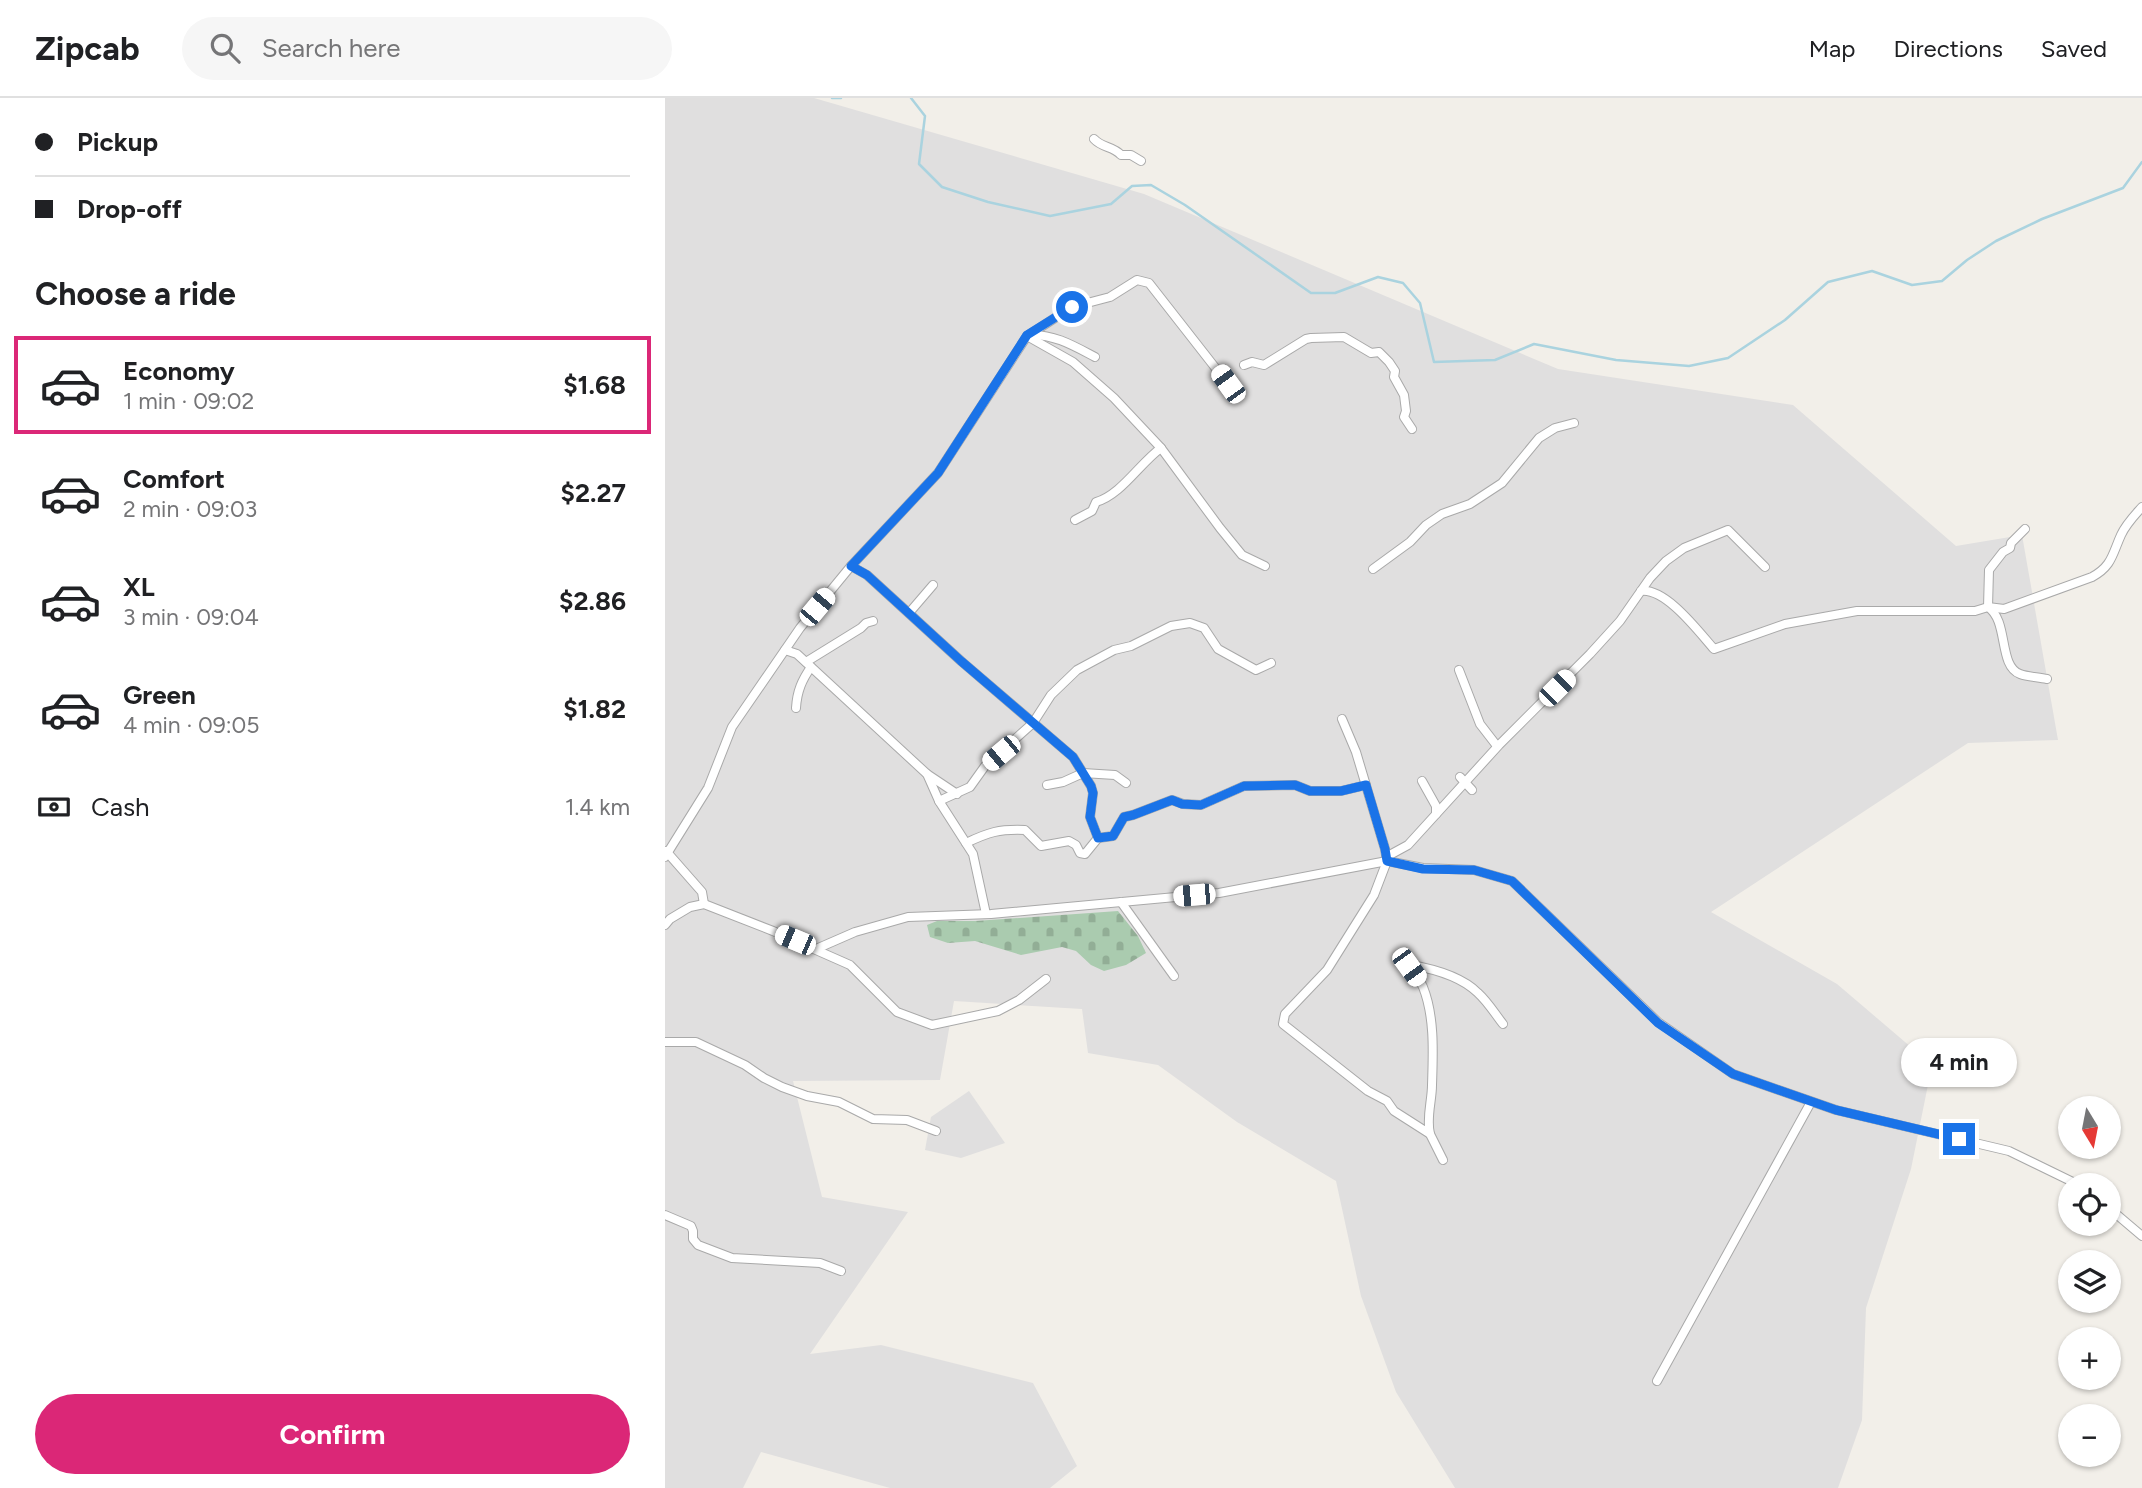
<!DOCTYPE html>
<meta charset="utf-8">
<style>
:root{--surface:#fff;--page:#f6f6f6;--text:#202124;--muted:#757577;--line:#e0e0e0;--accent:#db2777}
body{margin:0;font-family:Figtree,sans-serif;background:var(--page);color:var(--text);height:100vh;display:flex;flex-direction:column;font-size:26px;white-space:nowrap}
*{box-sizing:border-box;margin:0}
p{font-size:23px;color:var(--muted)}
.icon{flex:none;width:38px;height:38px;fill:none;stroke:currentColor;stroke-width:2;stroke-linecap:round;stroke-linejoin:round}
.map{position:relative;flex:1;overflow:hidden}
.sheet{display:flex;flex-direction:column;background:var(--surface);width:665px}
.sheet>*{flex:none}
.guide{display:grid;align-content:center;height:154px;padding:0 35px;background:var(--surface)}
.needle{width:46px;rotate:170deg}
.controls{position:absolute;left:1393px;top:998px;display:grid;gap:14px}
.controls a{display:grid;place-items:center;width:63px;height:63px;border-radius:50%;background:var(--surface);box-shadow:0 2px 5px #0004;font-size:35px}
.end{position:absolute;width:32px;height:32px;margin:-16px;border:9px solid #1a73e8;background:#fff;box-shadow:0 0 0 4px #fff}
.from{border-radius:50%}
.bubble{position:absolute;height:49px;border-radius:24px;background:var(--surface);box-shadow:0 2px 5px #0004;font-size:23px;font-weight:700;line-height:49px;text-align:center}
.car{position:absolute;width:21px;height:42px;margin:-21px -10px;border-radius:9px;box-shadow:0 0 5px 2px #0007;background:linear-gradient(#fff 24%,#345 0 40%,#fff 0 76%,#345 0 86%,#fff 0)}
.guide b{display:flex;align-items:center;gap:24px;height:66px;font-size:26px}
.guide b+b{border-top:2px solid var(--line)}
.guide i{width:18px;height:18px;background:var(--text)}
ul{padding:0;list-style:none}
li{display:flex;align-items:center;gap:21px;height:98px;margin:0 14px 10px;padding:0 21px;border:4px solid transparent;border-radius:0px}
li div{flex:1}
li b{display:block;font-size:26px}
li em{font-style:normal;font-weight:700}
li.selected{border-color:var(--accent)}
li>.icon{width:63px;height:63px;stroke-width:1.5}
h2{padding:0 35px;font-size:32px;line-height:84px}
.pay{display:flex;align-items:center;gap:18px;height:77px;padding:0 35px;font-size:26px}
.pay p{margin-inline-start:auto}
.primary-button{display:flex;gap:14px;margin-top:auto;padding:14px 35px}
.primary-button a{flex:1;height:80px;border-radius:42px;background:var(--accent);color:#fff;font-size:28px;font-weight:700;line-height:80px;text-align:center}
header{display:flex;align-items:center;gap:42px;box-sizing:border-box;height:98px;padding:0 35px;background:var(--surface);border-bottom:2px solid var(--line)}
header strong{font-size:33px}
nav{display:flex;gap:38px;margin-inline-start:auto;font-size:24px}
.search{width:490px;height:63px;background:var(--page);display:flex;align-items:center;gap:18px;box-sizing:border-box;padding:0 24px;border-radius:38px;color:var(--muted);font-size:26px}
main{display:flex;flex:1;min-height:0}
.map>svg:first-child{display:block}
</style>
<header>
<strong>Zipcab</strong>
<div class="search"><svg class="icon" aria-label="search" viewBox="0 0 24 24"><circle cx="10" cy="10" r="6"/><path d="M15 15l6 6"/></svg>Search here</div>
<nav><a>Map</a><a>Directions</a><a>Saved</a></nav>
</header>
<main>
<section class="sheet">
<div class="guide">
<b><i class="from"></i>Pickup</b>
<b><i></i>Drop-off</b>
</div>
<h2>Choose a ride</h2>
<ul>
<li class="selected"><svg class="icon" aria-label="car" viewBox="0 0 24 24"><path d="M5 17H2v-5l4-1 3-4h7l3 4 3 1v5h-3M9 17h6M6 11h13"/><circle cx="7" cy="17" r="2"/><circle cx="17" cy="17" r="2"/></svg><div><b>Economy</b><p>1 min · 09:02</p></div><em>$1.68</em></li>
<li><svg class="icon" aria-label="car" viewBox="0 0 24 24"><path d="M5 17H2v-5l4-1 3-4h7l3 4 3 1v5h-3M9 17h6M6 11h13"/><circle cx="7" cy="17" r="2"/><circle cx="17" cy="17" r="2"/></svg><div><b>Comfort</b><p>2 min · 09:03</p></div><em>$2.27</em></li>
<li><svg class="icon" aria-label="car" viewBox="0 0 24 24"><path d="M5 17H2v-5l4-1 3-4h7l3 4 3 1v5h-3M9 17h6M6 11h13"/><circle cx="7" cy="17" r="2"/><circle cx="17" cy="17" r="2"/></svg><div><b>XL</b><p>3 min · 09:04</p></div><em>$2.86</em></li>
<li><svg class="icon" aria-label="car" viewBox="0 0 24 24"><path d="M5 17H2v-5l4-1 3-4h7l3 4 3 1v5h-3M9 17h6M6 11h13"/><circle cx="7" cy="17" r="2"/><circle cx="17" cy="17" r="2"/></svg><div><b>Green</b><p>4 min · 09:05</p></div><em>$1.82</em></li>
</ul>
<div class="pay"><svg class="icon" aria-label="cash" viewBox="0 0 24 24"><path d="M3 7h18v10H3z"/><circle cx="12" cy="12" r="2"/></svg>Cash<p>1.4 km</p></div>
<div class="primary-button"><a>Confirm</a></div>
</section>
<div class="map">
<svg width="1477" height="1390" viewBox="0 0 1477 1390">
<defs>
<pattern id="cemetery-stones" width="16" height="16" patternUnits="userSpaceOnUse" patternTransform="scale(1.75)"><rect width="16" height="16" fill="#aacbaf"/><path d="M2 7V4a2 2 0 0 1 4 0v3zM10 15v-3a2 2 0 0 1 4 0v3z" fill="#92ae96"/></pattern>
</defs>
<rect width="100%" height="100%" fill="#f2efe9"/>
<g fill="#e0dfdf">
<path d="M0 0H149L479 96 893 271 1128 307 1291 448 1357 437 1393 642 1303 645 1046 814 1172 886 1267 967 1246 1071 1201 1210 1197 1322 1173 1390H790L731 1294 696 1198 671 1083 572 1024 493 967 423 955 417 911 289 903 275 982 128 983 157 1099 243 1114 145 1256 216 1247 368 1285 412 1368 385 1390H225L96 1354 78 1390H0Z"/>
<path d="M304 993 340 1045 296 1060 260 1052 266 1019Z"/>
</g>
<path fill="url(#cemetery-stones)" d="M453 813 473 838 481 855 461 867 439 873 426 867 411 853 397 849 356 857 310 843 283 845 265 839 262 827 272 823H310Z"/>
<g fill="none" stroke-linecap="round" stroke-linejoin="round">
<g stroke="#aad3df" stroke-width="2.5">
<path d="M167 0H176"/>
<path d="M246 0 260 18 254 66 277 89 323 104 385 118 446 106 467 88 486 87 520 107 646 195H670L713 179 738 185 755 205 769 264 830 262 869 246 951 262 1024 268 1063 260 1120 222 1163 184 1207 173 1247 187 1277 183 1302 162 1331 143 1377 121 1458 90 1477 64"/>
</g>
<defs>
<g id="street">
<path d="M429 41C437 50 448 48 456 57H466L476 63"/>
<path d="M365 237C389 236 409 248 430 259"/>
<path d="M362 238 408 264 449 300 496 350 555 430 577 457 600 468"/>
<path d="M579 267 587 264 599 267 641 241 646 240 679 239 706 255 714 254 724 264 730 273 729 279 739 297 741 313 739 319 747 331"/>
<path d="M410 422 427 413 431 404C456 397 475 365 496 350"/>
<path d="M1360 431 1346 445 1345 450 1338 454 1324 472 1323 509C1344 523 1333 568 1355 576 1363 579 1373 579 1382 581"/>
<path d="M186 468 202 477 296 563 408 659 426 688 428 695 425 719 433 740"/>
<path d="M708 471 745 444 761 427 777 416 805 406 837 385 874 340 890 330 909 325"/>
<path d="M976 493C1001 490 1033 533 1049 551L1120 526 1192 513H1310L1323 509 1339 511 1427 479C1447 468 1447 457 1456 437 1461 426 1469 418 1477 409"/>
<path d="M244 515 268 487"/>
<path d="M120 552 132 556 262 676 274 703 308 756 321 816"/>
<path d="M141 564 196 530 201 525 208 523"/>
<path d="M794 572 815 626 832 648"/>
<path d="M131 610C132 593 137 582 146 569"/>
<path d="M677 621 691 654 720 751 722 763 709 797 662 872 620 916 618 926 703 993 722 1003 729 1013 765 1036C761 1020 767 1003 767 987 768 956 770 919 758 889 753 878 743 868 737 857"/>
<path d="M262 676 292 696"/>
<path d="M795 679 807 692"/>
<path d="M757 683 771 708V716"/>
<path d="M382 687 398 684 418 675 450 677 461 685"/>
<path d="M274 703 305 689 320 668 368 625 386 597 412 572 449 552 466 548 506 528 525 525 539 530 553 551 591 572 606 565"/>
<path d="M301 745C324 734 334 731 360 732L376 748 404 743 411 747 415 755 420 756 433 740 448 738 459 719 468 717 507 702 518 706 536 707 579 688 630 687 645 693H676L701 687"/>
<path d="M1 753 37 794 39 806"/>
<path d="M0 759 43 690 67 629 135 530 186 468 273 375 362 238 407 209 445 199 472 182 484 185 563 286"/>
<path d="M721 759 743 747 834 647 925 556 955 523 985 480 1001 463 1019 450 1063 432 1100 469"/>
<path d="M456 804 509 878"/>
<path d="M0 827 5 821 25 809 39 806 108 833 185 867 232 914 267 927 333 913 354 902 381 881"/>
<path d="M151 851 190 834 243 819 326 816 554 795 722 763 758 770 809 772 847 783 993 924 1068 976 1171 1012 1344 1053 1414 1087"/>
<path d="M744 869 746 867C769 871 796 878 813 895 823 904 830 916 838 926"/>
<path d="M0 944H31L80 967 99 980 117 989 142 998 174 1004 208 1021 242 1022 271 1033"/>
<path d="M765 1036 778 1062"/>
<path d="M1444 1110 1477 1138"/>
<path d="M0 1117 26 1128 28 1133V1141L33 1147 67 1160 155 1165 176 1173"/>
<path d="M992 1283 1146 1004"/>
</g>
</defs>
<use href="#street" stroke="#a9a9a9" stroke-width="10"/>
<use href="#street" stroke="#fff" stroke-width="8"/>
</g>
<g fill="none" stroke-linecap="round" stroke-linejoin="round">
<path stroke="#1a73e8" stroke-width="9" d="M407 209 362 237 273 375 186 468 202 477 296 563 408 659 426 688 428 695 425 719 433 740 448 738 459 719 468 717 507 702 517 706 536 707 579 688 630 687 645 693H676L701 687 720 751 722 763 758 771 809 772 847 783 993 925 1068 976 1171 1012 1294 1041"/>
</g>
</svg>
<div class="controls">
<a><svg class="needle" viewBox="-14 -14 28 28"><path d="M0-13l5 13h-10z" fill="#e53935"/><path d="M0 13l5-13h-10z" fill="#757577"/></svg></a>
<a><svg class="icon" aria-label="locate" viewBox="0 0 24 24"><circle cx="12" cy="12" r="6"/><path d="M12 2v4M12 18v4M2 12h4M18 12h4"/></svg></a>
<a><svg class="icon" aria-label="layers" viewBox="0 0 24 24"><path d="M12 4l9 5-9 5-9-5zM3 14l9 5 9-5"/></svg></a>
<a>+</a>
<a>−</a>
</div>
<i class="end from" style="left:407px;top:209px"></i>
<i class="end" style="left:1294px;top:1041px"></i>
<div class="bubble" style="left:1236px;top:940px;width:116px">4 min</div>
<i class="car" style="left:563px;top:286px;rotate:324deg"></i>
<i class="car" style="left:152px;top:509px;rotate:40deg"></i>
<i class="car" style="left:892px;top:590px;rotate:45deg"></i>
<i class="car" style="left:336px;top:655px;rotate:230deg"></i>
<i class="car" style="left:529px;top:797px;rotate:265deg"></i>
<i class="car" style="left:130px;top:842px;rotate:293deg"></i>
<i class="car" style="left:744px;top:869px;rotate:144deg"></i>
</div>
</main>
